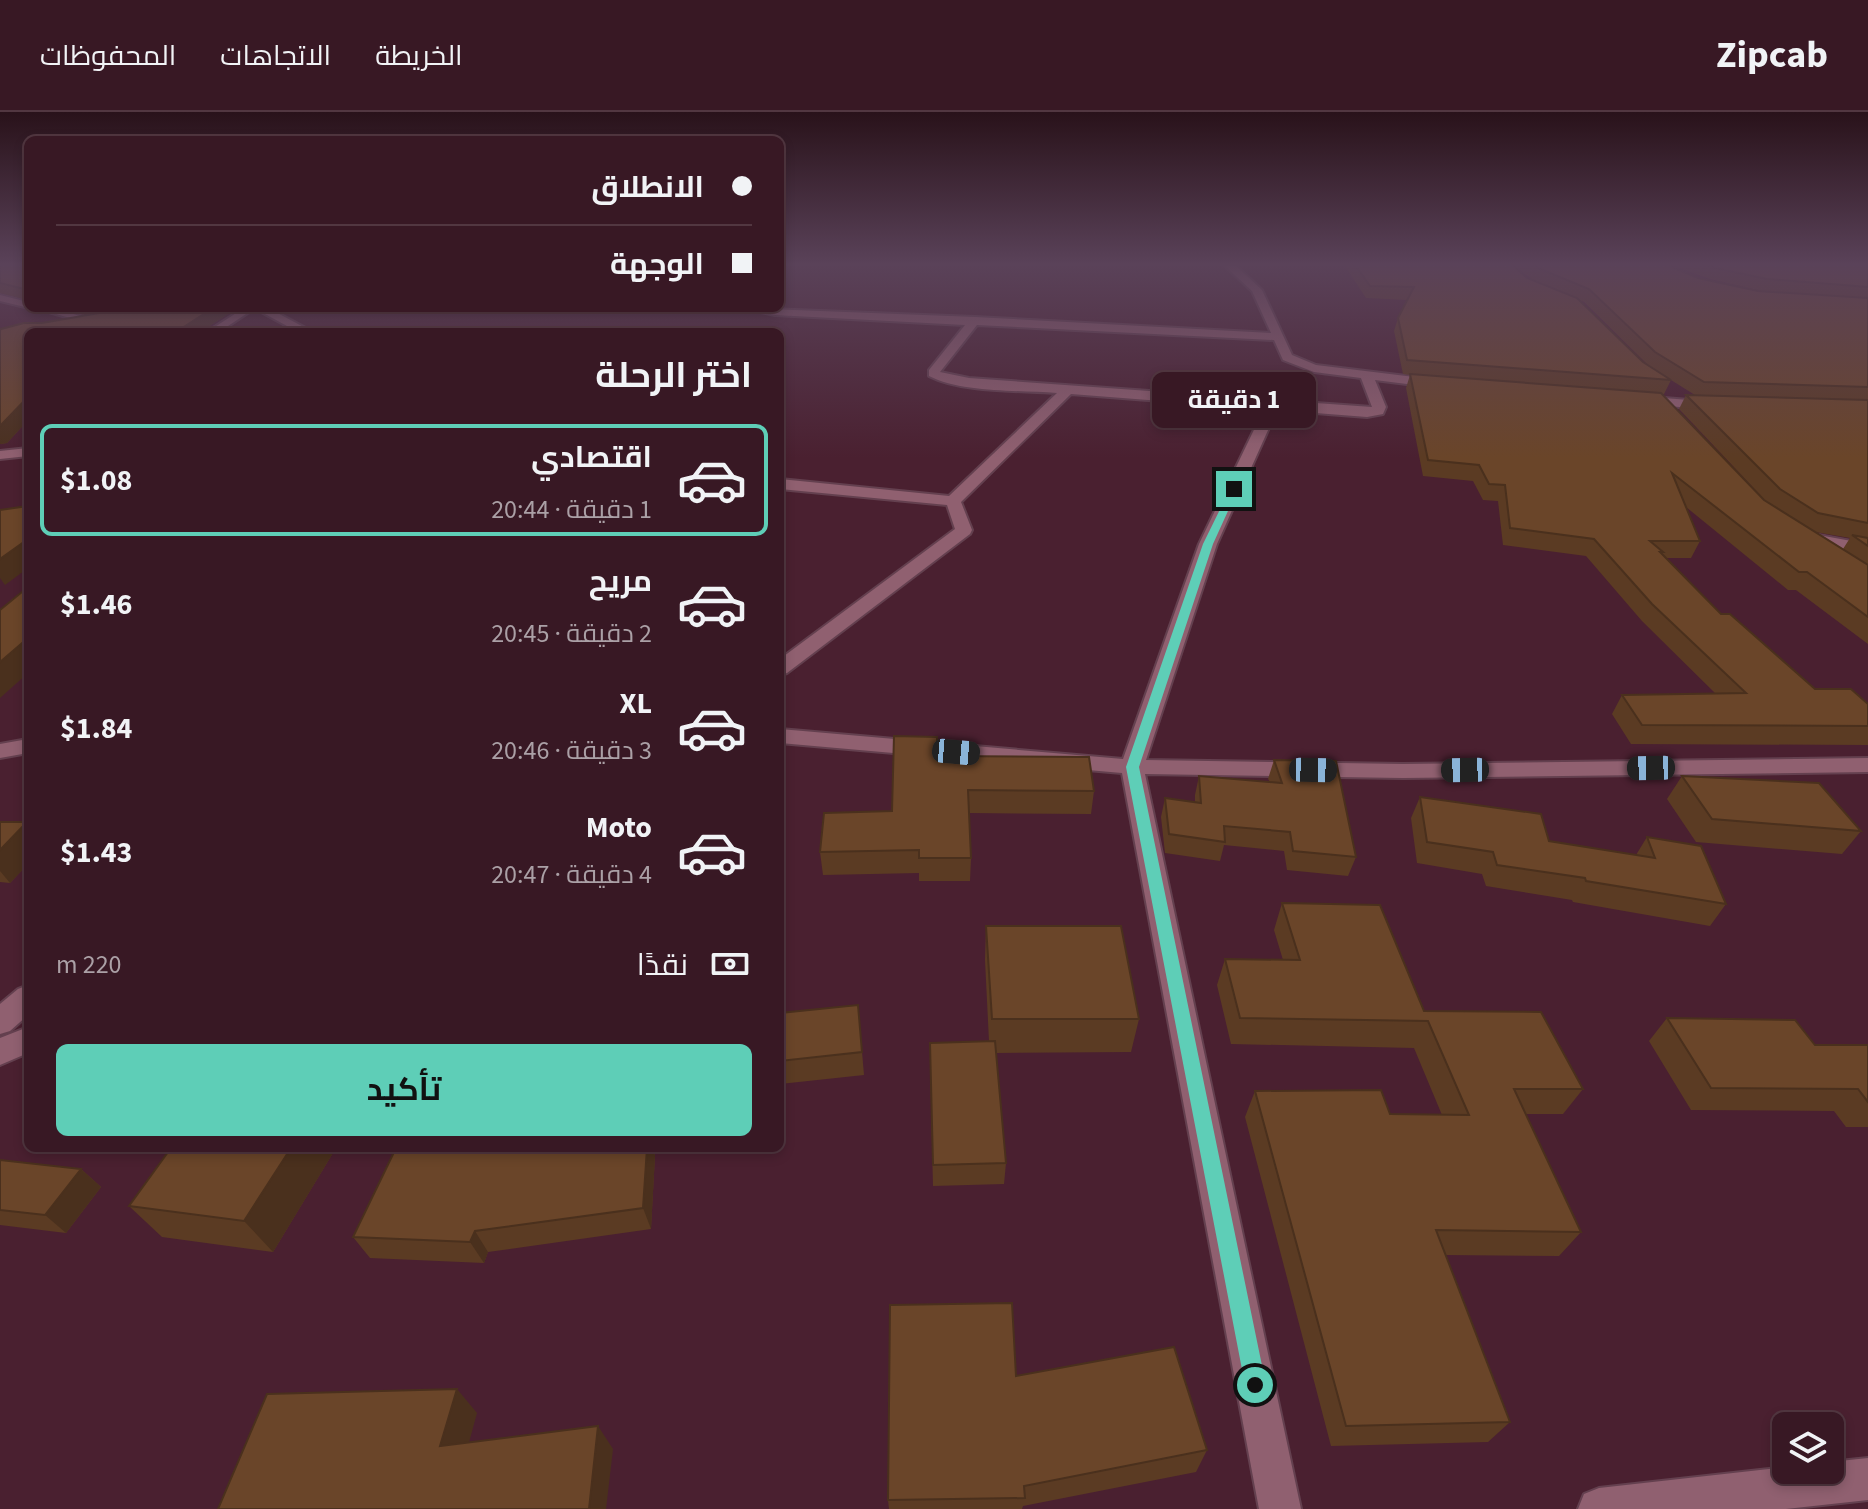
<!DOCTYPE html>
<html lang="ar">
<meta charset="utf-8">
<style>
:root{--surface:#381824;--page:#432531;--text:#f1f3f6;--muted:#aba0a6;--line:#523741;--accent:#5eceb7}
body{margin:0;font-family:"Source Sans 3",Cairo,sans-serif;background:var(--page);color:var(--text);direction:rtl;height:100vh;display:flex;flex-direction:column;font-size:30px;white-space:nowrap}
*{box-sizing:border-box;margin:0}
p{font-size:26px;color:var(--muted)}
.icon{flex:none;width:44px;height:44px;fill:none;stroke:currentColor;stroke-width:2;stroke-linecap:round;stroke-linejoin:round}
.map{position:relative;flex:1;overflow:hidden;direction:ltr}
.drawer{position:absolute;left:24px;top:216px;width:760px;height:824px;display:flex;flex-direction:column;background:var(--surface);border-radius:12px;box-shadow:0 4px 12px #0003,0 0 0 2px var(--line);direction:rtl}
.drawer>*{flex:none}
.top-card{position:absolute;left:24px;top:24px;width:760px;height:176px;border-radius:12px;box-shadow:0 4px 12px #0003,0 0 0 2px var(--line);direction:rtl;display:grid;align-content:center;height:176px;padding:0 32px;background:var(--surface)}
.controls{position:absolute;left:1772px;top:1300px;display:grid;gap:16px}
.controls a{display:grid;place-items:center;width:72px;height:72px;border-radius:12px;background:var(--surface);box-shadow:0 4px 12px #0003,0 0 0 2px var(--line);font-size:40px}
.end{position:absolute;width:36px;height:36px;margin:-18px;border:10px solid #5eceb7;background:#111;box-shadow:0 0 0 4px #111}
.from{border-radius:50%}
.bubble{position:absolute;height:56px;border-radius:12px;background:var(--surface);box-shadow:0 4px 12px #0003,0 0 0 2px var(--line);font-size:26px;font-weight:700;line-height:56px;text-align:center;direction:rtl}
.car{position:absolute;width:24px;height:48px;margin:-24px -12px;border-radius:10px;box-shadow:0 0 6px 2px #0007;background:linear-gradient(#222 24%,#8ab4d8 0 40%,#222 0 76%,#8ab4d8 0 86%,#222 0)}
.top-card b{display:flex;align-items:center;gap:28px;height:76px;font-size:30px}
.top-card b+b{border-top:2px solid var(--line)}
.top-card i{width:20px;height:20px;background:var(--text)}
ul{padding:0;list-style:none}
li{display:flex;align-items:center;gap:24px;height:112px;margin:0 16px 12px;padding:0 16px;border:4px solid transparent;border-radius:12px}
li div{flex:1}
li b{display:block;font-size:30px}
li em{font-style:normal;font-weight:700}
li.on{border-color:var(--accent)}
li>.icon{width:72px;height:72px;stroke-width:1.5}
h2{padding:0 32px;font-size:36px;line-height:96px}
.pay{display:flex;align-items:center;gap:20px;height:88px;padding:0 32px;font-size:30px}
.pay p{margin-inline-start:auto}
.action{display:flex;gap:16px;margin-top:auto;padding:16px 32px}
.action a{flex:1;height:92px;border-radius:12px;background:var(--accent);color:#111;font-size:32px;font-weight:700;line-height:92px;text-align:center}
header{display:flex;align-items:center;gap:48px;box-sizing:border-box;height:112px;padding:0 40px;background:var(--surface);border-bottom:2px solid var(--line)}
header strong{font-size:38px}
nav{display:flex;gap:44px;margin-inline-start:auto;font-size:28px}
.map>svg:first-child{display:block}
</style>
<header>
<strong>Zipcab</strong>
<nav><a>الخريطة</a><a>الاتجاهات</a><a>المحفوظات</a></nav>
</header>
<div class="map">
<svg width="1868" height="1397" viewBox="0 0 1868 1397">
<rect width="100%" height="100%" fill="#4a2030"/>
<g fill="none" stroke-linecap="round" stroke-linejoin="round">
<defs>
<g id="lane">
<path d="M244 196H255L219 220H207Z"/>
<path d="M28 336V344L0 347V339Z"/>
</g>
<g id="street">
<path d="M1222 151H1233L1262 178 1292 243 1316 253 1439 268 1445 272 1439 276 1375 268 1386 295 1383 302 1367 305 1277 298 1217 432 1146 648 1403 652 1868 646V660L1403 666 1145 662 1301 1397H1259L1122 661 780 631V617L1123 647 1199 432 1264 297 1071 282 961 390 972 418 970 422 787 561 780 563V547L955 417 947 393 780 377V367L949 384 1057 281C1019 278 962 281 929 264V258L965 213 775 203 742 196 975 205 1271 221 1252 179ZM977 213 1274 228 1283 248 1314 260 1361 266 1372 295 969 266 940 260Z"/>
<path d="M0 183 28 190 29 196 0 189Z"/>
<path d="M35 196H53L97 209 91 212Z"/>
<path d="M254 196H268L313 220H298Z"/>
<path d="M1639 284 1714 290 1721 294 1714 298 1634 291 1632 288Z"/>
<path d="M1802 420 1868 432V443L1796 429 1794 425Z"/>
<path d="M28 627V641L0 646V632Z"/>
<path d="M28 873V903L10 919 0 922V892L18 877Z"/>
<path d="M28 915V941L0 953V926Z"/>
<path d="M1868 1346V1388L1786 1397H1578L1584 1382 1599 1376 1786 1355V1358H1830V1350Z"/>
</g>
</defs>
<use href="#lane" stroke="#64404f" stroke-width="4"/>
<use href="#street" stroke="#64404f" stroke-width="4"/>
<use href="#lane" fill="#906070" fill-rule="evenodd"/>
<use href="#street" fill="#906070" fill-rule="evenodd"/>
</g>
<g fill="#5b3b23" fill-rule="evenodd">
<path d="M0 151H28V188L0 181Z"/>
<path d="M1343 151H1510L1527 166 1533 168 1511 151H1665L1672 155 1698 166 1762 179 1710 167 1666 151H1868V532L1796 478H1788L1686 395 1700 429 1691 446H1665L1721 502 1815 577 1868 592V633L1631 632 1612 602 1622 583 1716 582 1642 509 1586 444 1503 433 1498 389 1483 388 1473 369 1423 364 1406 276 1410 263 1403 262 1394 219 1398 206 1407 188 1366 186ZM1579 188 1584 190 1649 254 1643 250ZM1671 268 1695 283H1686L1679 297 1766 389 1662 282H1664ZM1815 420 1850 426 1843 437Z"/>
<path d="M57 196H237L200 220H28V308L7 331 0 332V218L24 211H42L84 203Z"/>
<path d="M937 644 1094 679 1091 702 969 701 971 746 970 769H919V761L823 763 820 740 892 699Z"/>
<path d="M1274 648 1356 745 1348 764 1287 758 1284 739 1224 733 1220 749 1165 741 1161 705 1165 686 1195 690V683L1199 664 1270 670 1268 667Z"/>
<path d="M1682 664 1861 719 1842 742 1696 730 1667 687Z"/>
<path d="M1420 685 1549 729 1636 743 1647 725 1726 792 1710 814 1573 790 1572 788 1486 774 1482 762 1417 751 1411 706Z"/>
<path d="M0 710 28 711V752L10 771 0 770Z"/>
<path d="M1282 791 1424 899 1583 977 1563 1002H1526L1581 1120 1559 1144 1445 1143 1510 1310 1488 1330 1331 1334 1245 1005 1255 979 1390 1002 1442 1003 1414 936 1231 932 1217 873 1225 847 1283 848 1274 818Z"/>
<path d="M986 814 1139 907 1131 940 996 941 1006 1051 1004 1072 933 1074 930 954 989 929 985 848Z"/>
<path d="M858 893 864 963 780 972V901Z"/>
<path d="M1667 906 1815 933H1868V1015H1846L1834 999 1691 998 1649 929Z"/>
<path d="M336 1036 273 1140 162 1125 129 1094Z"/>
<path d="M536 1036H653L655 1044 651 1117 488 1140 484 1151 370 1146 353 1125 522 1038Z"/>
<path d="M0 1048 81 1057 101 1075 66 1121 0 1113Z"/>
<path d="M1016 1264 1207 1338 1196 1360 1023 1394 1022 1397H889L888 1388Z"/>
</g>
<g fill="#4a301d">
<path d="M81 196H151L85 204Z"/>
<path d="M213 196H237L200 220H180L179 218Z"/>
<path d="M28 285V308L7 331 0 332V314Z"/>
<path d="M28 427V456L5 473 0 466V447Z"/>
<path d="M28 526V561L0 586V550Z"/>
<path d="M27 710 28 752 10 771 0 759V738Z"/>
<path d="M291 1036H336L273 1140 244 1109Z"/>
<path d="M647 1036H653L655 1044 651 1117 643 1096Z"/>
<path d="M81 1057 101 1075 66 1121 45 1103Z"/>
<path d="M475 1119 488 1140 484 1151 470 1130Z"/>
<path d="M457 1277 477 1301 462 1356 440 1334Z"/>
<path d="M598 1314 613 1337 606 1397H589Z"/>
</g>
<g fill="#6a4529" stroke="#4a301d" stroke-width="2">
<path d="M0 151H28V178L0 171Z"/>
<path d="M1354 151H1510L1527 166 1577 186 1643 250 1671 268 1407 248 1398 206 1414 175 1370 174Z"/>
<path d="M1530 151H1665L1672 155 1698 166 1758 179 1868 186V275L1704 270 1655 240 1589 177 1538 156Z"/>
<path d="M1703 151H1868V175L1767 167 1715 156Z"/>
<path d="M128 196H213L179 218H128L115 220H28V285L0 314V218L1 217 24 211H42Z"/>
<path d="M1410 262 1661 281 1764 388 1868 453V505L1807 460H1799L1672 361 1700 429H1650L1663 440H1660L1721 502H1730L1815 577H1851L1868 592V614L1642 613 1622 583 1746 581 1652 492 1594 427 1510 416 1505 373 1489 372 1479 353 1428 348Z"/>
<path d="M1686 283 1868 288V411L1818 401 1780 377Z"/>
<path d="M28 394V427L0 447V398Z"/>
<path d="M1852 423 1868 426V434Z"/>
<path d="M28 475V526L0 550V498Z"/>
<path d="M894 624 937 625V644L1089 645 1094 679 968 678 971 746H919V738L820 740 824 701 892 699Z"/>
<path d="M1274 648 1336 649 1356 745 1293 739 1290 720 1224 714 1225 730 1169 722 1165 686 1201 691 1199 664 1282 671Z"/>
<path d="M1682 664 1819 671 1861 719 1712 707Z"/>
<path d="M1420 685 1541 702 1549 729 1655 746 1647 725 1701 734 1726 792 1586 769 1585 766 1497 753 1493 740 1427 730Z"/>
<path d="M0 710H27L0 738Z"/>
<path d="M1282 791 1380 793 1424 899 1541 900 1583 977H1514L1581 1120 1436 1118 1510 1310 1346 1314 1255 979 1381 978 1390 1002 1469 1003 1428 909 1240 906 1225 847 1300 848Z"/>
<path d="M986 814H1121L1139 907H992Z"/>
<path d="M858 893 862 940 780 949V901Z"/>
<path d="M1667 906 1795 908 1815 933H1868V990L1858 977 1711 976Z"/>
<path d="M995 929 1006 1051 933 1053 930 931Z"/>
<path d="M171 1036H291L244 1109 129 1094Z"/>
<path d="M396 1036H485L522 1038 536 1036H647L643 1096 475 1119 470 1130 353 1125Z"/>
<path d="M0 1048 81 1057 45 1103 0 1098Z"/>
<path d="M1012 1191 1016 1264 1174 1235 1207 1338 1024 1374 1025 1386 888 1388 890 1193Z"/>
<path d="M457 1277 440 1334 598 1314 589 1397H218L267 1282Z"/>
</g>
<linearGradient id="sky" x2="0" y2="1"><stop stop-color="#29121a"/><stop offset="0.44" stop-color="#5a4259"/><stop offset="1" stop-color="#5a4259" stop-opacity="0"/></linearGradient>
<rect width="1868" height="346" fill="url(#sky)"/>
<path fill="#5eceb7" d="M1231 375 1238 377 1213 432 1139 655 1266 1273 1263 1281 1255 1284 1248 1281 1245 1273 1126 655 1203 432Z"/>
</svg>
<div class="controls">
<a><svg class="icon" aria-label="layers" viewBox="0 0 24 24"><path d="M12 4l9 5-9 5-9-5zM3 14l9 5 9-5"/></svg></a>
</div>
<i class="end from" style="left:1255px;top:1273px"></i>
<i class="end" style="left:1234px;top:377px"></i>
<div class="bubble" style="left:1152px;top:260px;width:164px">1 دقيقة</div>
<i class="car" style="left:956px;top:640px;rotate:95deg"></i>
<i class="car" style="left:1651px;top:656px;rotate:269deg"></i>
<i class="car" style="left:1313px;top:658px;rotate:91deg"></i>
<i class="car" style="left:1465px;top:658px;rotate:269deg"></i>
<div class="top-card">
<b><i class="from"></i>الانطلاق</b>
<b><i></i>الوجهة</b>
</div>
<section class="drawer">
<h2>اختر الرحلة</h2>
<ul>
<li class="on"><svg class="icon" aria-label="car" viewBox="0 0 24 24"><path d="M5 17H2v-5l4-1 3-4h7l3 4 3 1v5h-3M9 17h6M6 11h13"/><circle cx="7" cy="17" r="2"/><circle cx="17" cy="17" r="2"/></svg><div><b>اقتصادي</b><p>1 دقيقة · 20:44</p></div><em>$1.08</em></li>
<li><svg class="icon" aria-label="car" viewBox="0 0 24 24"><path d="M5 17H2v-5l4-1 3-4h7l3 4 3 1v5h-3M9 17h6M6 11h13"/><circle cx="7" cy="17" r="2"/><circle cx="17" cy="17" r="2"/></svg><div><b>مريح</b><p>2 دقيقة · 20:45</p></div><em>$1.46</em></li>
<li><svg class="icon" aria-label="car" viewBox="0 0 24 24"><path d="M5 17H2v-5l4-1 3-4h7l3 4 3 1v5h-3M9 17h6M6 11h13"/><circle cx="7" cy="17" r="2"/><circle cx="17" cy="17" r="2"/></svg><div><b>XL</b><p>3 دقيقة · 20:46</p></div><em>$1.84</em></li>
<li><svg class="icon" aria-label="car" viewBox="0 0 24 24"><path d="M5 17H2v-5l4-1 3-4h7l3 4 3 1v5h-3M9 17h6M6 11h13"/><circle cx="7" cy="17" r="2"/><circle cx="17" cy="17" r="2"/></svg><div><b>Moto</b><p>4 دقيقة · 20:47</p></div><em>$1.43</em></li>
</ul>
<div class="pay"><svg class="icon" aria-label="cash" viewBox="0 0 24 24"><path d="M3 7h18v10H3z"/><circle cx="12" cy="12" r="2"/></svg>نقدًا<p>220 m</p></div>
<div class="action"><a>تأكيد</a></div>
</section>
</div>
